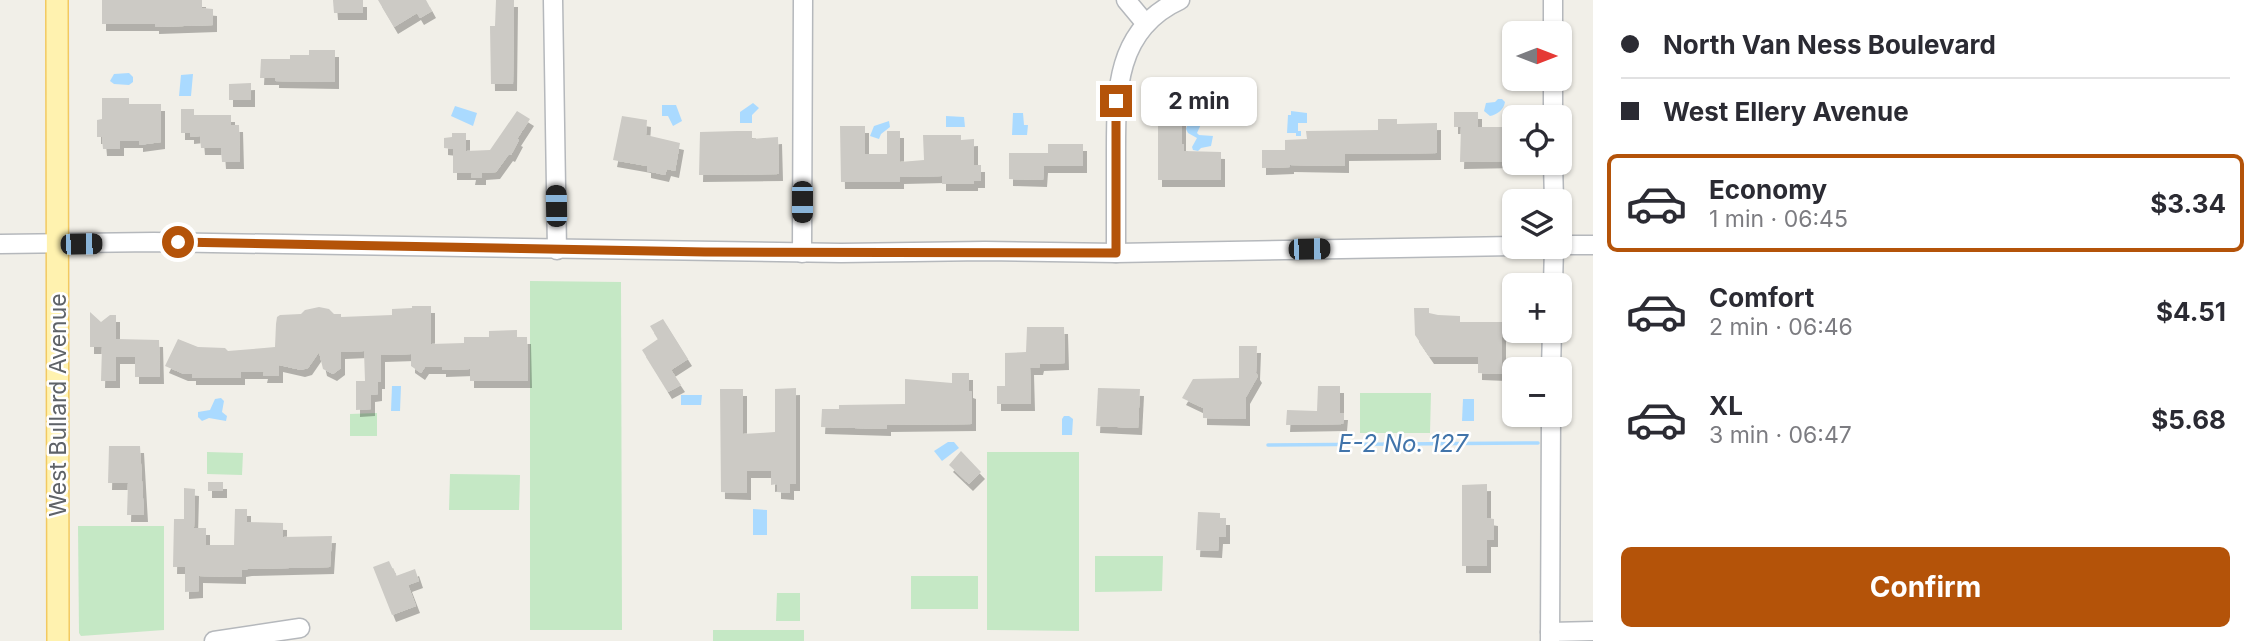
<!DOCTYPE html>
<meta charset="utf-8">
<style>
:root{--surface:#fff;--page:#f7f7f7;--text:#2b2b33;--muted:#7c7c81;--line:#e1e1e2;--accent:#b45309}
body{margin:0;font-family:Inter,sans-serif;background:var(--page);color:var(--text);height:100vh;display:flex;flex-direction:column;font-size:26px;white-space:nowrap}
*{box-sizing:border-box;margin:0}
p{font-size:23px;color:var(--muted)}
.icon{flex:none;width:38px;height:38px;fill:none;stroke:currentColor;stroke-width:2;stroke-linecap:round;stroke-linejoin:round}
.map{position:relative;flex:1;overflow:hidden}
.side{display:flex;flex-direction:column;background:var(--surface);width:665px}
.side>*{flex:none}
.guide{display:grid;align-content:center;height:154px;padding:0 28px;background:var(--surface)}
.needle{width:46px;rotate:90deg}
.tools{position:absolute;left:1502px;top:21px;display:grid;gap:14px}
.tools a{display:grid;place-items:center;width:70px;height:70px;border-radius:10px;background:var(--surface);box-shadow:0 2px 5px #0004;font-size:35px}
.end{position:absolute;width:32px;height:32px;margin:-16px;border:9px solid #b45309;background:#fff;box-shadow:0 0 0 4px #fff}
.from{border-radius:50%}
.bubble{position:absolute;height:49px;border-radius:10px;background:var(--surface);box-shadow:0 2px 5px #0004;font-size:23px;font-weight:700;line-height:49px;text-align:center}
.car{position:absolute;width:21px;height:42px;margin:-21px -10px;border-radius:9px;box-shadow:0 0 5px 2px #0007;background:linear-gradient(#222 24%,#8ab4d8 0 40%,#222 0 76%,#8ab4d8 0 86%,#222 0)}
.guide b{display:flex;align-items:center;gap:24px;height:66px;font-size:26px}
.guide b+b{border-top:2px solid var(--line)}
.guide i{width:18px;height:18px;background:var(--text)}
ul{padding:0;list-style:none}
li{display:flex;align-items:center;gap:21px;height:98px;margin:0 14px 10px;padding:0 14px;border:4px solid transparent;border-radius:10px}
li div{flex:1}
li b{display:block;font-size:26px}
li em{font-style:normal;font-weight:700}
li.current{border-color:var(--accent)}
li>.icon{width:63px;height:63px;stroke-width:1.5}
.cta{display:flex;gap:14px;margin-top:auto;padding:14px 28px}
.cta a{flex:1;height:80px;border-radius:10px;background:var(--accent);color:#fff;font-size:28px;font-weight:700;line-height:80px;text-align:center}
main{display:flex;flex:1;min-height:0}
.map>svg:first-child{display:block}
</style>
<main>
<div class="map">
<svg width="1593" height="641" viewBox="0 0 1593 641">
<defs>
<filter id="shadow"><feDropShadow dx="4" dy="7" stdDeviation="0" flood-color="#0004"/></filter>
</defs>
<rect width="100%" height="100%" fill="#f1efe8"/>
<g fill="#c5e8c5">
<path d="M530 281 621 282 622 630H530Z"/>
<path d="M1360 393H1431L1430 433H1360Z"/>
<path d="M377 413V436H350V414Z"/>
<path d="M207 452 243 453 242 475 207 474Z"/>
<path d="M987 452H1079V631L987 630Z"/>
<path d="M450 474 520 475 519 510H449Z"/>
<path d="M78 526H164V630L81 636 79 633Z"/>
<path d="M1095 556H1163L1162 591 1095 592Z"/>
<rect x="911" y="576" width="67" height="33"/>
<path d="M777 593H800V621H776Z"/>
<rect x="713" y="630" width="91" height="11"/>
</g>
<g fill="#aadaff">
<path d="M129 73 133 77V82L129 85 114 84 110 81 114 74Z"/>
<path d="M193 74 191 96H179L181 75Z"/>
<path d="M1498 99H1502L1505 102C1504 110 1496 115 1490 116L1484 111 1486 103 1495 102Z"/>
<path d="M753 103 759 108 752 115V123H740V112Z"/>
<path d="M662 105H676L682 121 673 126 668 116H662Z"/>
<path d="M455 106 477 113 473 126 451 116Z"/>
<path d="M1291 111 1307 113V123H1298V131H1301V136H1296V133H1287L1288 115H1291Z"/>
<path d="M1013 113H1023L1024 125H1028L1027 135H1012Z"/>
<path d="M946 116 964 117 965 127H946Z"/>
<path d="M1197 117 1202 122 1197 133 1199 135 1213 136 1211 146 1201 148 1198 151 1193 150 1192 147 1197 138 1188 133 1186 129 1189 120Z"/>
<path d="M889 121 890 127 881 134 879 139 870 136 874 126Z"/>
<path d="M392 386H401L400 411H391Z"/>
<path d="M681 395H702L701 405H681Z"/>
<path d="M221 398 224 401 222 412 227 416 226 421 209 418 202 421 198 417V412L210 410 215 399Z"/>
<path d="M1463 399H1474V421H1462Z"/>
<path d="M1064 416H1069L1073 419 1072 435H1062V419Z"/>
<path d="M948 442H954L959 448 942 461 934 451Z"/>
<path d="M753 509 767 510V535H753Z"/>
</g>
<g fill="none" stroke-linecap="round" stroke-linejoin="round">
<path stroke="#aadaff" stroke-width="3.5" d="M1268 445 1538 443"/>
</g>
<g fill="#cccac5" filter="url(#shadow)">
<path d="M102 0H202V8L213 9V25L155 27V24H102Z"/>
<path d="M333 0H363V13H334Z"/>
<path d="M378 0H426L432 11 420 18 417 13 394 27Z"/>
<path d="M496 0H514L513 84H491L490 26H495Z"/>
<path d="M309 50H335V82L275 81V78H260L261 59H290V55H309Z"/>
<path d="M251 83V100H229V84Z"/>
<path d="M102 98H129V104H161V142L139 145V141H120V149H103L102 137H97V120L102 119Z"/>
<path d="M181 109H194V115H231V125H239L240 162H222L221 148H201L200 136 190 137V133H181Z"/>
<path d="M517 111 530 119 517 139 519 140 511 155 509 154 496 172 482 173V178H471L472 173H453V149L444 148V138L452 137V133H466V151L490 150Z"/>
<path d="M1454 112H1478V127H1505V135H1514V161L1460 162 1461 127H1454Z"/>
<path d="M622 116 647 120 646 135 680 143 675 171 667 169 665 175 647 171V166L613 160Z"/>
<path d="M1158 118 1182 119V144H1184V151L1221 152V180H1158Z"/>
<path d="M1378 119H1397V124L1437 123V153L1345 154V166L1290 165V167L1262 168V150H1285V140L1307 139 1306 131 1378 130Z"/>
<path d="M840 126H865V154H887V131H900V162L924 160 923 135H961V140L974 139V165H981V181H974V184H942V176L900 177V182H841Z"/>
<path d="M737 131H752V139L778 137 779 174 699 175 700 132Z"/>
<path d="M1048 144H1083V166H1044L1043 180 1009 179V153H1048Z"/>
<path d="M412 306H431V344L464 343V337H489V331L517 330V337H527L528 381H470V369L442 370V367H425L421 373 411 366V354L381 355V382H378V394L371 395V409L356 410V381H365L364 351 341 352V368L333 374 323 369 319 352 308 368 301 370 279 365V376H263L264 372H241V378H192V374H184L165 366 178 339 198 347 225 348 228 351 264 348 275 347 276 324 277 317 280 315 301 314 305 310 319 307 329 309 334 314H341V317L392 315V309L412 308Z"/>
<path d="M1414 308H1429V313L1438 315 1460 316V322H1502V374L1478 373V357H1430L1415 335Z"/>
<path d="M90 312 101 322 110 315H116V339L159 340 160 377H135V357H116V381H101L102 347H90Z"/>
<path d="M663 319 688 359 671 370 681 385 668 392 642 350 658 339 650 326Z"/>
<path d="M1027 327H1064L1065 363 1040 364 1039 368H1030L1031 404H997V386H1005V353L1026 352Z"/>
<path d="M1239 346H1257L1256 373 1258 376 1246 397V419L1203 418V408L1182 398 1193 379 1239 378Z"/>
<path d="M952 373H969V391L972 392V424L887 425V429L821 427 822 409H839V405L905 404V379L952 383Z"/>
<path d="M1318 386H1340V413H1344L1343 424 1286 425 1287 410 1317 411Z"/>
<path d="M796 388V484H790V493L777 492V484L771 485V471H747V493L721 492 720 389H743V434L775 432V389Z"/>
<path d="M1098 388 1140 389 1138 428 1096 426Z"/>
<path d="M109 446H140L144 515H127L128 483H108Z"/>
<path d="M961 451 981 472 969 484 949 465Z"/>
<rect x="208" y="482" width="15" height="9"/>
<path d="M1487 484V518L1494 519V540H1487V566H1462V485Z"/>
<path d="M184 488 195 489 194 528H206V545H234L235 509H247V522L283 523V537L332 536 330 567 248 569 242 570V577L199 576V591L185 592V567H173L174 519H184Z"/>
<path d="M1198 512 1220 513V518H1226V537H1219L1218 551 1196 550Z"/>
<path d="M389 561 396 576 415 569 419 581 408 585 416 606 392 615 373 567Z"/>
</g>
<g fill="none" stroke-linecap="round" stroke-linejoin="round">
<defs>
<g id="minor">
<path d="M553 0 557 250"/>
<path d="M1126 0 1146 24"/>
<path d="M1553 0V33"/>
<path d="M1553 79V117"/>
<path d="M1553 163 1554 201"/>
<path d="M0 244 154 242 841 253 985 251 1116 253 1514 246"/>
<path d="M1559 245H1593"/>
<path d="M802 253 803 0"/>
<path d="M1116 253C1116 221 1116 189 1116 157 1116 95 1114 30 1180 0"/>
<path d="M1553 285 1554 247"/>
<path d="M1551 369 1552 331"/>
<path d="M1550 632 1593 631"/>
<path d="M214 641 300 628"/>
<path d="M1550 641 1551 415"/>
</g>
<path id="major" d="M57 0 58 641"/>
</defs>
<use href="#minor" stroke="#b5b8bc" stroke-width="21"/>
<use href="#major" stroke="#f2c960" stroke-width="24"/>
<use href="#minor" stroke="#fff" stroke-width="18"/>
<use href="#major" stroke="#fff2af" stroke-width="21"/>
</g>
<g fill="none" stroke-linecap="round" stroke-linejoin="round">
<path stroke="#b45309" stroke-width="9" d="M178 242 705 252 1116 253V101"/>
</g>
<g text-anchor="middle" stroke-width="5" stroke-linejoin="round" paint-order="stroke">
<g font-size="23" fill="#5f6368" stroke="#fff">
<text transform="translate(58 405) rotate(-90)" y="8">West Bullard Avenue</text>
</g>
<g font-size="24" font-style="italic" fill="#4174aa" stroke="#fff">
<text x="1403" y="452">E-2 No. 127</text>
</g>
</g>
</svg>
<div class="tools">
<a><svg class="needle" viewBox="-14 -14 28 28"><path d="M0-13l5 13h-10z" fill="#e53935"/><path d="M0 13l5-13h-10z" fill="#7c7c81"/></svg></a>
<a><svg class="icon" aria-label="locate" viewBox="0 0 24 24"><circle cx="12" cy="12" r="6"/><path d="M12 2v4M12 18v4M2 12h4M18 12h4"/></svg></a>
<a><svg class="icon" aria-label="layers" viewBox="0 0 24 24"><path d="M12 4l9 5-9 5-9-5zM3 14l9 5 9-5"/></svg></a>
<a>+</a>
<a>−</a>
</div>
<i class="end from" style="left:178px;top:242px"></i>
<i class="end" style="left:1116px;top:101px"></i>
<div class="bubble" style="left:1141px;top:77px;width:116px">2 min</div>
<i class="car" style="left:802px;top:202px;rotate:180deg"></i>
<i class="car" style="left:556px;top:206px;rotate:359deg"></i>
<i class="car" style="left:81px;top:244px;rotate:89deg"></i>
<i class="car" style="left:1309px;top:249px;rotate:89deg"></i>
</div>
<section class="side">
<div class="guide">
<b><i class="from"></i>North Van Ness Boulevard</b>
<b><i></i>West Ellery Avenue</b>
</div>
<ul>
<li class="current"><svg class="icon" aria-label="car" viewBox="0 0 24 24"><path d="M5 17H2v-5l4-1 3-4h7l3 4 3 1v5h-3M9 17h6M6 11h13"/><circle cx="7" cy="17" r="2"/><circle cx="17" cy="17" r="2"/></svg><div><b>Economy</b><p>1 min · 06:45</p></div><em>$3.34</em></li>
<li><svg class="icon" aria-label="car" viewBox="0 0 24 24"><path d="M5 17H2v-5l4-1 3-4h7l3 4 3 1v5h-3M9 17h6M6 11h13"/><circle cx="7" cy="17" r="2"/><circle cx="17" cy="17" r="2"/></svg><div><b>Comfort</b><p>2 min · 06:46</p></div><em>$4.51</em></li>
<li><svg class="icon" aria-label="car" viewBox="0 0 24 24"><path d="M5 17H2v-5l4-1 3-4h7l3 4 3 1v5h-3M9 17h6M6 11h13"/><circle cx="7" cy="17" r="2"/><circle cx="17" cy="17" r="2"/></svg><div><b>XL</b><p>3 min · 06:47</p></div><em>$5.68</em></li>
</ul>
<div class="cta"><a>Confirm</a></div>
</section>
</main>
